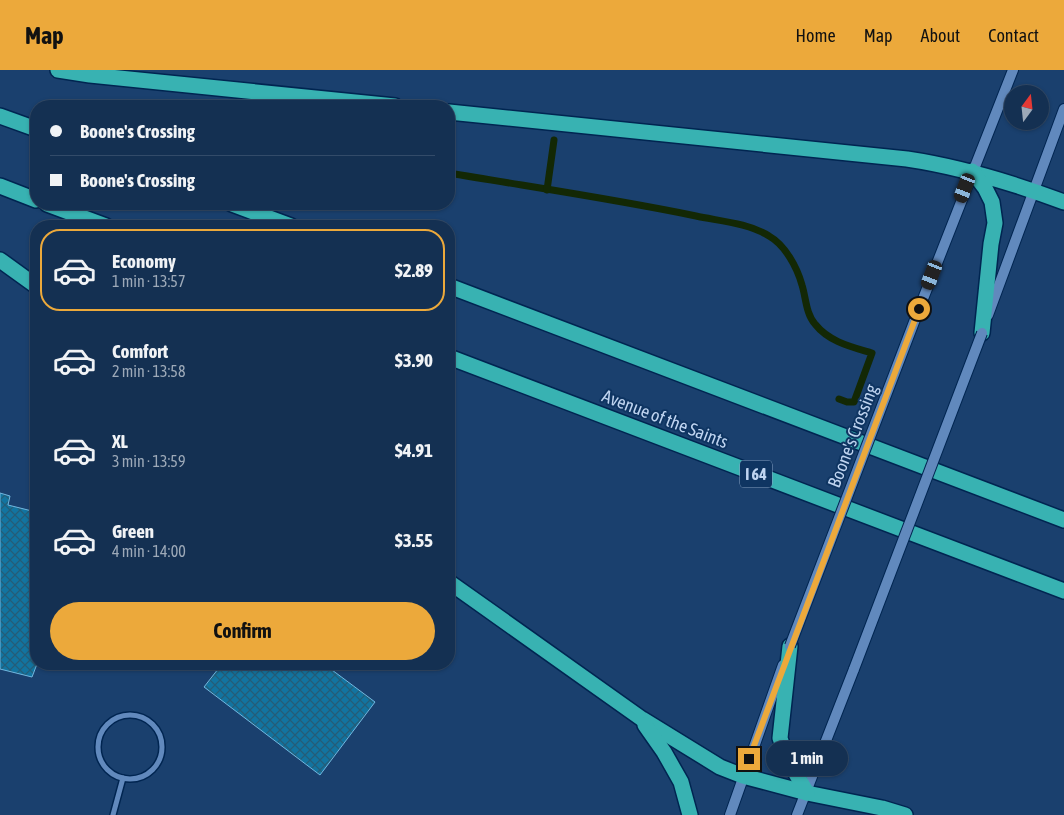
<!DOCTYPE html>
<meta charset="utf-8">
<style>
:root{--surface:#143052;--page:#213c5c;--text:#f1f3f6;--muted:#9da9b8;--line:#334b69;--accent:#eca93b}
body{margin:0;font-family:"Asap Condensed",sans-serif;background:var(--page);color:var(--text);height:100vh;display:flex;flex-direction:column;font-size:19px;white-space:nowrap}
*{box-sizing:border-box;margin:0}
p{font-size:16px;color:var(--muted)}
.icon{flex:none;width:28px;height:28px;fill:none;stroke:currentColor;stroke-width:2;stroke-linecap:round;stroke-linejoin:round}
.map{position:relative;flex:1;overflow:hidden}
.sheet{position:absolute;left:30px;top:150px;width:425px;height:450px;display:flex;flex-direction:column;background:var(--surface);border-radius:20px;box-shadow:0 1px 4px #0004,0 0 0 1px var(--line)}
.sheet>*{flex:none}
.hud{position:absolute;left:30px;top:30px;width:425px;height:110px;border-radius:20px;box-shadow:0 1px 4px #0004,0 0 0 1px var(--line);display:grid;align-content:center;height:110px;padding:0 20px;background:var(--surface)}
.needle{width:32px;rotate:15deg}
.fabs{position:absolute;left:1004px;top:15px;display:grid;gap:10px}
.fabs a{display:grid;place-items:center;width:45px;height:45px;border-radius:50%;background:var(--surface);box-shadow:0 1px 4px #0004,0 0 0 1px var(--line);font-size:25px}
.end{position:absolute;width:22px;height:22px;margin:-11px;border:6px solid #eca93b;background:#111;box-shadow:0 0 0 2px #111}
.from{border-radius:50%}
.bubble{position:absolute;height:35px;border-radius:18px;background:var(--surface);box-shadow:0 1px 4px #0004,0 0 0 1px var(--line);font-size:16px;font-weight:700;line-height:35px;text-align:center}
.car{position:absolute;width:15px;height:30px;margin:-15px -8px;border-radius:6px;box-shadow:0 0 4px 1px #0007;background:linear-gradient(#222 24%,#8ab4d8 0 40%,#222 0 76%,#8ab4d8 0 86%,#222 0)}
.hud b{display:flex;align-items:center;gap:18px;height:48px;font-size:19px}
.hud b+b{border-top:1px solid var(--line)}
.hud i{width:12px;height:12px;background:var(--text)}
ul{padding:9px 0 0;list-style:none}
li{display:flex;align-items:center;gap:15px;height:82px;margin:0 10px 8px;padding:0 10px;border:2px solid transparent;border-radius:20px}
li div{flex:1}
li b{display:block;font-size:19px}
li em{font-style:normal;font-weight:700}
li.current{border-color:var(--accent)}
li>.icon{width:45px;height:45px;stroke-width:1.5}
.button{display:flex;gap:10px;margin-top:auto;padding:10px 20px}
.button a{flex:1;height:58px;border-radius:30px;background:var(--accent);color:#111;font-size:20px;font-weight:700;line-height:58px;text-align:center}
header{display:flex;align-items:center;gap:30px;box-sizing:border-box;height:70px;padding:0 25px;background:var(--accent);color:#111}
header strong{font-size:24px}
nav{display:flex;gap:28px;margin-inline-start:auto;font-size:18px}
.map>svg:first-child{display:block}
</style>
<header>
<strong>Map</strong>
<nav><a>Home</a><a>Map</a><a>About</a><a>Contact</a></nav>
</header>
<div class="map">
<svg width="1064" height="745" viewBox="0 0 1064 745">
<defs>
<pattern id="building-cross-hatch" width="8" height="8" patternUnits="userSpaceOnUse" patternTransform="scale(1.25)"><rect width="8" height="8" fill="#1274a0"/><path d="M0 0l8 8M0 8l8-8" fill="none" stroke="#245d78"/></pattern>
</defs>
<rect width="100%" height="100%" fill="#1a406e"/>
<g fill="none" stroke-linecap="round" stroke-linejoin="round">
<g stroke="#132805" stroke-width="7">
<path d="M449 103C531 117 614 129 696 146 719 151 748 153 769 166 785 175 797 197 802 215 806 228 806 244 815 254 829 272 852 277 872 283L854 332H847L839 329"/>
<path d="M547 120 554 70"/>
</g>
</g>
<g fill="url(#building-cross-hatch)" stroke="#72b7df">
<path d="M0 423 10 426 8 435 36 442 37 594 32 607 0 599Z"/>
<path d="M222 594H324L375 632 320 705 204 617Z"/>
</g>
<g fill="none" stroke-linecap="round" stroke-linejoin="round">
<defs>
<g id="street">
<circle cx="130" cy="677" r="32"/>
<path d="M113 745 123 708"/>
</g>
<g id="secondary">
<path d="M919 239 1013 0"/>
<path d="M988 245 1064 39"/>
<path d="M730 745 783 595"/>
<path d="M797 745 854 599"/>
</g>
<g id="highway">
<path d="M58 0 90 5 395 36"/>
<path d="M449 42 907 89C961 97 1013 113 1064 132"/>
<path d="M0 46 36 59"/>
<path d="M972 101 985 118 992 132 995 153 991 174 982 263"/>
<path d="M0 116 36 130"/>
<path d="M47 134 106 156"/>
<path d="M232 134 291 156"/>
<path d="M0 190 36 216"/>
<path d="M449 216 1064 450"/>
<path d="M449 287 1064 521"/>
<path d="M449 512 642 649 720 697 743 706 807 723 882 738 905 745"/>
<path d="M790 576 780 668 786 686 807 723"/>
<path d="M645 655 664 682 681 712 690 745"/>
</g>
</defs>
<use href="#street" stroke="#002551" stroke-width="8"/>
<use href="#secondary" stroke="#002551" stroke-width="12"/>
<use href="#highway" stroke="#002551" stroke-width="18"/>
<use href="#street" stroke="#6189bd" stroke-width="5"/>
<use href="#secondary" stroke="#6189bd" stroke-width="10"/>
<use href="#highway" stroke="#38b2b2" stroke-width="15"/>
<defs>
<g id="secondary-bridge">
<path d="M790 576 919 239"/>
<path d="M854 599 982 263"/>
</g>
</defs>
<use href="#secondary-bridge" stroke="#002551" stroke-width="12" stroke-linecap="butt"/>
<use href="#secondary-bridge" stroke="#6189bd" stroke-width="10"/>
</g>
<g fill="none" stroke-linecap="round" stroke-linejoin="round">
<path stroke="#eca93b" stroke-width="6" d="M749 689 919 239"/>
</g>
<g text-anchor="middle" stroke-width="4" stroke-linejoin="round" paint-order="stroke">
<rect fill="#0f3562" stroke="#8aa4c5" stroke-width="1" x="740" y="390.5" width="32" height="27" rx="4"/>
<g font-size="16" font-weight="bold" fill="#bfd4f0">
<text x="756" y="410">I 64</text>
</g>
<g font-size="18" fill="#bfd4f0" stroke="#0f3562">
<text transform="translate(665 349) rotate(21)" y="6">Avenue of the Saints</text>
<text transform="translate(853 366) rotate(-69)" y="6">Boone's Crossing</text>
</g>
</g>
</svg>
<div class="fabs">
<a><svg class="needle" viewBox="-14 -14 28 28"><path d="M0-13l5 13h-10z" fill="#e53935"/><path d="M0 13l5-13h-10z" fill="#9da9b8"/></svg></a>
</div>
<i class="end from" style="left:919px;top:239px"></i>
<i class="end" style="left:749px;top:689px"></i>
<div class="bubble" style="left:766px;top:671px;width:82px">1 min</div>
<i class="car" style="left:965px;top:118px;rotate:201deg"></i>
<i class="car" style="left:932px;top:205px;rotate:201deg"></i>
<div class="hud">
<b><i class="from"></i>Boone's Crossing</b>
<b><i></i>Boone's Crossing</b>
</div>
<section class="sheet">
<ul>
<li class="current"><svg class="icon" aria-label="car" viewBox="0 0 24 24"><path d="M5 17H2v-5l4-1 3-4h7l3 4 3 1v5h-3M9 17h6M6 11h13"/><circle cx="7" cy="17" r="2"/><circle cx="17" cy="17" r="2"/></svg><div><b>Economy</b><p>1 min · 13:57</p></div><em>$2.89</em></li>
<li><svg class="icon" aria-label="car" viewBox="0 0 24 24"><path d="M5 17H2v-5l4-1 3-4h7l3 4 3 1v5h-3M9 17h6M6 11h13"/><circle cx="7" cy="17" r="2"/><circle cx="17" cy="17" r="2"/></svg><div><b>Comfort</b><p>2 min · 13:58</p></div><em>$3.90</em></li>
<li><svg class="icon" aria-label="car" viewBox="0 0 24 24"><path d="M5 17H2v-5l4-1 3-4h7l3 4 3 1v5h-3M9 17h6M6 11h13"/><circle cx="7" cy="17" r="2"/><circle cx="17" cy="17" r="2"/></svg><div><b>XL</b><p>3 min · 13:59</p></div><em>$4.91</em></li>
<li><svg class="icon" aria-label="car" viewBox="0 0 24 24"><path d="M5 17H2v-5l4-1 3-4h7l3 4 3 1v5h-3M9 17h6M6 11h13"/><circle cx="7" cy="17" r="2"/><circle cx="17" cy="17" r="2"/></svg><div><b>Green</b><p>4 min · 14:00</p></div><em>$3.55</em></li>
</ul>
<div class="button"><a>Confirm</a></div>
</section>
</div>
